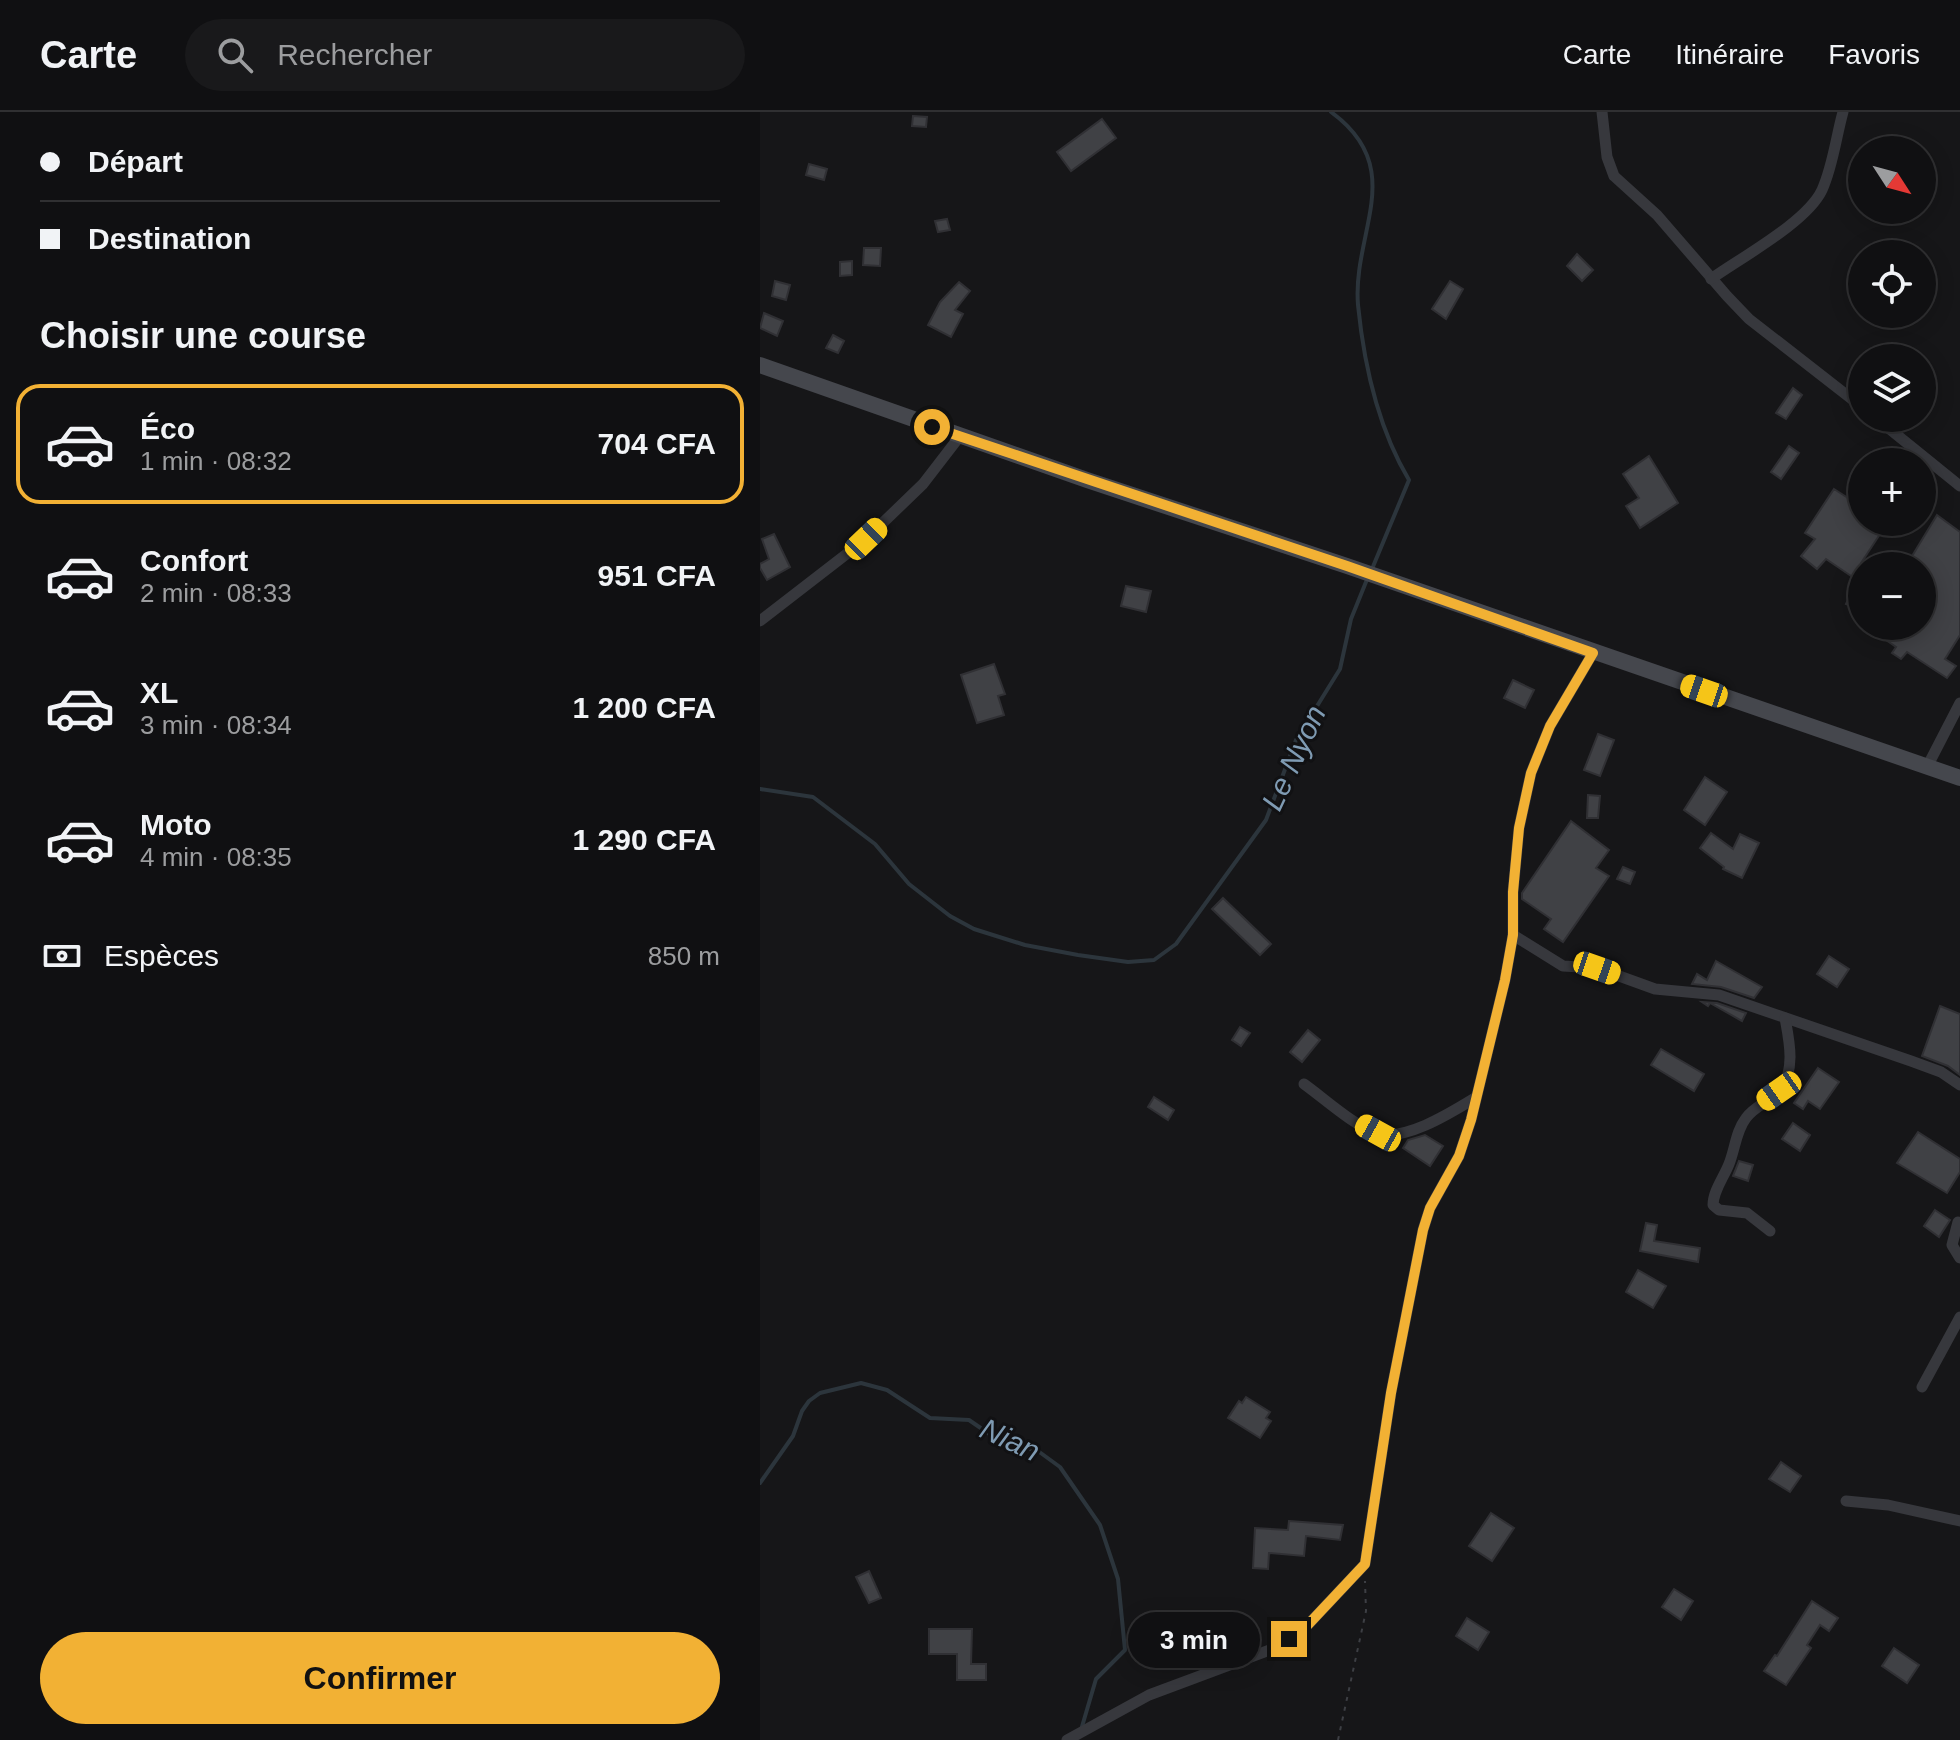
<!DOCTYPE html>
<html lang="fr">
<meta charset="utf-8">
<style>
:root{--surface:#101012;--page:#19191b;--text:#f1f3f6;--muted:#9c9d9f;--line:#303032;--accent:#f2b134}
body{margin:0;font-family:Helvetica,sans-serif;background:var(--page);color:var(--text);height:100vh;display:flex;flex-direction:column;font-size:30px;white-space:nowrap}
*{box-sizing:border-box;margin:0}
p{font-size:26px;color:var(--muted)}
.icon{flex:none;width:44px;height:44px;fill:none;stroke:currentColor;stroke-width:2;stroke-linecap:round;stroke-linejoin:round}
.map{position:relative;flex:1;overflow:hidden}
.details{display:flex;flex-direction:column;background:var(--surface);width:760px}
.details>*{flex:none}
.guide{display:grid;align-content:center;height:176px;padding:0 40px;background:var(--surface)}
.needle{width:52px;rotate:126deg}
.fabs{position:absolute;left:1088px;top:24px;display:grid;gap:16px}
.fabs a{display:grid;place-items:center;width:88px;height:88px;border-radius:50%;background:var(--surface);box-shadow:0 4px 20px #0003,0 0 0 2px var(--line);font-size:40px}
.end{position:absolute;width:36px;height:36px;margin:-18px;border:10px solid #f2b134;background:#111;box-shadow:0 0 0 4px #111}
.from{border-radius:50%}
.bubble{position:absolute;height:56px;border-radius:28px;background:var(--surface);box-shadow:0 4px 20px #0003,0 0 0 2px var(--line);font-size:26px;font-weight:700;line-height:56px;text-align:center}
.car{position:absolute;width:24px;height:48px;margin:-24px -12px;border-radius:10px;box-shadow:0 0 6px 2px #0007;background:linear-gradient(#f5c518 24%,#345 0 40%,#f5c518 0 76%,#345 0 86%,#f5c518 0)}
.guide b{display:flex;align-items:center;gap:28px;height:76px;font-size:30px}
.guide b+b{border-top:2px solid var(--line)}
.guide i{width:20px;height:20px;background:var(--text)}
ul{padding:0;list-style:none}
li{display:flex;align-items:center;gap:24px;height:120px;margin:0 16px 12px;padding:0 24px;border:4px solid transparent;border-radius:24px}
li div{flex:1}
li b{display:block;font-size:30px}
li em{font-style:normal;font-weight:700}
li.current{border-color:var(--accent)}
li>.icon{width:72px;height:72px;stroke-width:1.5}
h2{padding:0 40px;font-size:36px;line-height:96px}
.pay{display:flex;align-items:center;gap:20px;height:88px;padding:0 40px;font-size:30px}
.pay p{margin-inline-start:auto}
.primary-button{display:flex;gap:16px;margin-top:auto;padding:16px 40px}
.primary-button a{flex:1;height:92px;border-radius:48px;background:var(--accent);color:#111;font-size:32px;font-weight:700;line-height:92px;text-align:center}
header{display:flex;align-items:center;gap:48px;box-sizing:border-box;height:112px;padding:0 40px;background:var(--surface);border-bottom:2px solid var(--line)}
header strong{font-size:38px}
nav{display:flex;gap:44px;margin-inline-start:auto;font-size:28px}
.search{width:560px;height:72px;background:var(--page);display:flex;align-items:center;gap:20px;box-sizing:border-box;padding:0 28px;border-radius:44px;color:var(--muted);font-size:30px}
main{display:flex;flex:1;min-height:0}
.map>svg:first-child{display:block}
</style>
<header>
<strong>Carte</strong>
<div class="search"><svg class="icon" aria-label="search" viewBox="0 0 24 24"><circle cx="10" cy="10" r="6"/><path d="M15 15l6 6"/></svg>Rechercher</div>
<nav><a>Carte</a><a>Itinéraire</a><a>Favoris</a></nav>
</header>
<main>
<section class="details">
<div class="guide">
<b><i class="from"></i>Départ</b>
<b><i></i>Destination</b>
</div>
<h2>Choisir une course</h2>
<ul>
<li class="current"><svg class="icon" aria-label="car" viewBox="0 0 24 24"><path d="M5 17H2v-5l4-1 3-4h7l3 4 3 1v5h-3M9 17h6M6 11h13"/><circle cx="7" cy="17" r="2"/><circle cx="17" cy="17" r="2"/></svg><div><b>Éco</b><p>1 min · 08:32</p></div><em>704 CFA</em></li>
<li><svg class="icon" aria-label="car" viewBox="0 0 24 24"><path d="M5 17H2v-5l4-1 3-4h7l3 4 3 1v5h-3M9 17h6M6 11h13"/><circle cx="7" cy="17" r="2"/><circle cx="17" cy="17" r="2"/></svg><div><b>Confort</b><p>2 min · 08:33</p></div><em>951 CFA</em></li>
<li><svg class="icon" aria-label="car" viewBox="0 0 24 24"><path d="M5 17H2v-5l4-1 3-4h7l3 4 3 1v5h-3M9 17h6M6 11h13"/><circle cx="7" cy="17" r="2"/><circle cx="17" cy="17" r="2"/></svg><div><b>XL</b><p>3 min · 08:34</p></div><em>1 200 CFA</em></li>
<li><svg class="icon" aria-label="car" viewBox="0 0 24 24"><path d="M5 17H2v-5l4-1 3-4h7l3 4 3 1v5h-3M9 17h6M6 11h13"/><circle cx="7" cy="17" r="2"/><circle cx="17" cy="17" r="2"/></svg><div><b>Moto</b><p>4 min · 08:35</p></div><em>1 290 CFA</em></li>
</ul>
<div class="pay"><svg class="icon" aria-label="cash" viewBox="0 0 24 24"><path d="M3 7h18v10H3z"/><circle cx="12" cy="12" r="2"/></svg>Espèces<p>850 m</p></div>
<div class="primary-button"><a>Confirmer</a></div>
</section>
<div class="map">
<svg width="1200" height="1628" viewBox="0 0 1200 1628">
<rect width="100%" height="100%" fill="#161618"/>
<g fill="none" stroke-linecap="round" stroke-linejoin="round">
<g stroke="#2c353c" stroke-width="4">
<path d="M571 0C649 57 592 120 598 193 604 253 618 316 649 368L612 457"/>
<path d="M0 677 53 685 115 732 149 772 190 804 214 817 265 833 318 843 368 850 394 848 416 832 506 708 536 628 580 557 591 507 608 465"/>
<path d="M0 1371 33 1324 42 1299 49 1289 60 1281 101 1271 127 1278 170 1306 209 1308 241 1330 278 1339 300 1355 340 1413 358 1467 365 1538 336 1567 321 1618"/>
</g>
</g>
<g fill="#404145" stroke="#303034" stroke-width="2">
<path d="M153 4 167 5 166 15 152 14Z"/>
<path d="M342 7 356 26 311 59 297 40Z"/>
<path d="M49 52 67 57 64 68 46 63Z"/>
<path d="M187 107 190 118 178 120 175 109Z"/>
<path d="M104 136H121L120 154 103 153Z"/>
<path d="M817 142 833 158 822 169 807 154Z"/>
<path d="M92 149V163L80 164V150Z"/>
<path d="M15 169 30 173 26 188 12 184Z"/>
<path d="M690 169 703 177 686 207 672 197Z"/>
<path d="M199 170 210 179 195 198 203 202 191 225 168 213 180 190Z"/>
<path d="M4 201 23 209 17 224 0 216Z"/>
<path d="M73 223 84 229 78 241 66 236Z"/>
<path d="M1033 276 1042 283 1026 307 1016 301Z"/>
<path d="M1029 334 1039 341 1021 367 1011 360Z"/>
<path d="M889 344 918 391 880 416 866 394 879 386 863 362Z"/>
<path d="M1074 377 1088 386 1091 382 1102 390V410H1128L1101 451 1102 499 1086 492 1097 468 1066 447 1057 457 1041 444 1055 427 1045 421Z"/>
<path d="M1177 403 1200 420V523L1185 547 1196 554 1187 566 1147 540 1141 547 1132 541 1136 535 1106 514H1162V454H1146Z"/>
<path d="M14 422 30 455 7 468 0 456V452L9 447 2 427Z"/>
<path d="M366 474 391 479 386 500 361 494Z"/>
<path d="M234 552 245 582 238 584 244 603 217 611 201 563Z"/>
<path d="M753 568 774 578 765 596 744 586Z"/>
<path d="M838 622 854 628 840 664 824 658Z"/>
<path d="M945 665 967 680 945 713 924 698Z"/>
<path d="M828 683 840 684 838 706H827Z"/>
<path d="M811 709 849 738 836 756 849 764 803 830 784 817 791 807 762 787V781Z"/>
<path d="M951 721 973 737 980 722 999 731 982 766 963 757 964 755 940 736Z"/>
<path d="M863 755 875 760 870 772 857 767Z"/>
<path d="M463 786 511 832 500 843 452 797Z"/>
<path d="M1069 844 1089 857 1077 875 1057 862Z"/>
<path d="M956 849 1002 875 994 886 961 875 932 872 937 862 947 868Z"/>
<path d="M942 890 957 891 986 901 982 909 950 891 948 894Z"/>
<path d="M1180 894 1200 902V963L1188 954 1162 944Z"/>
<path d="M480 915 490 921 481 934 472 928Z"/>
<path d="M548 918 560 928 542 950 530 940Z"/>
<path d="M901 937 944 962 934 979 891 953Z"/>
<path d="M1058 956 1079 970 1060 997 1048 989 1043 997 1034 991Z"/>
<path d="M394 985 414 998 408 1008 388 995Z"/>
<path d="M1033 1011 1050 1023 1040 1039 1022 1027Z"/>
<path d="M1158 1020 1200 1047V1060L1187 1081 1137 1051Z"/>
<path d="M665 1023 683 1034 670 1054 643 1036 648 1028Z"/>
<path d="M979 1049 993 1053 988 1069 973 1064Z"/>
<path d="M1175 1098 1190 1108 1179 1125 1164 1114Z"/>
<path d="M886 1111 897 1113 894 1129 940 1136 938 1150 880 1139Z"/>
<path d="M878 1158 906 1174 893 1196 866 1180Z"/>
<path d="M486 1285 510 1300 506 1306 511 1309 500 1326 468 1306 479 1289 482 1291Z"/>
<path d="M1021 1350 1041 1364 1030 1380 1009 1367Z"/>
<path d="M731 1401 754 1416 732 1449 709 1434Z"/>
<path d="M529 1409 583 1413 580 1428 546 1424 544 1444 509 1441 508 1457 493 1456 495 1416 528 1418Z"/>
<path d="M109 1459 121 1486 109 1491 96 1465Z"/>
<path d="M914 1477 933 1489 921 1508 902 1495Z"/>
<path d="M1052 1489 1078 1506 1069 1519 1060 1513 1047 1533 1051 1536 1026 1573 1004 1559 1015 1543 1017 1544Z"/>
<path d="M707 1506 729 1520 718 1538 696 1524Z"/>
<path d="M169 1517H212L211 1552H226V1568H197V1542H169Z"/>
<path d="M1134 1536 1159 1553 1147 1571 1122 1554Z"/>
</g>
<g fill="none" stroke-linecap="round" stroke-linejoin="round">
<path stroke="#3d3f44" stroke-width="2" stroke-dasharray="4 6" stroke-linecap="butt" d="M578 1628 606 1499 605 1469"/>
<g stroke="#37383d" stroke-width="11">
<path d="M842 0 847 45 854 64 897 103 967 184 989 207 1102 295"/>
<path d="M951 167C982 145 1047 110 1062 78 1073 54 1076 25 1083 0"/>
<path d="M1116 306 1200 374"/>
<path d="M0 509 106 427 163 372 200 324"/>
<path d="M1167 655 1200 591"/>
<path d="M753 823 803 854 837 856 895 877 959 883 1151 949 1181 960 1200 973"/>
<path d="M544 972C565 987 594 1014 617 1021 645 1030 692 1000 715 986"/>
<path d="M1198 1110 1192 1133 1200 1146"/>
<path d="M1010 1119 987 1101 959 1098 953 1093C953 1079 964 1065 969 1052 975 1037 976 1019 986 1006 994 994 1011 989 1020 978 1036 958 1029 928 1025 906"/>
<path d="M1162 1275 1200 1205"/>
<path d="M1086 1389 1128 1393 1200 1409"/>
<path d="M307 1628 389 1583 515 1536 543 1518 605 1452 631 1281 663 1118 670 1096 699 1044 711 1008 745 868 753 823V780L759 716 771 661 790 614 833 541"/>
</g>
<path stroke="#45474d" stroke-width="16" d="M0 253 327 368 587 454 1200 666"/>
</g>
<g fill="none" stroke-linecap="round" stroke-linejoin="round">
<path stroke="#f2b134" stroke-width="10" d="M172 315 587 454 833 541 790 614 771 661 759 716 753 780V823L745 868 711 1008 699 1044 670 1096 663 1118 631 1281 605 1452 543 1518 529 1527"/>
</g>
<g text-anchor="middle" stroke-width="6" stroke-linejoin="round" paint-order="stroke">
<g font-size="30" font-style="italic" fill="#7f9bb3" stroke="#111113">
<text transform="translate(534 646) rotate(-65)" y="10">Le Nyon</text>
<text transform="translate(250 1328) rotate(25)" y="10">Nian</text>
</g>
</g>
</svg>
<div class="fabs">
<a><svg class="needle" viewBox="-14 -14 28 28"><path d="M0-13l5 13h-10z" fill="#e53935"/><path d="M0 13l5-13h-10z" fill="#9c9d9f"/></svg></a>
<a><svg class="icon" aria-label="locate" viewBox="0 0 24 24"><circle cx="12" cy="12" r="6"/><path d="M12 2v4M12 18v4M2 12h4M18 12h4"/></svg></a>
<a><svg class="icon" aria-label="layers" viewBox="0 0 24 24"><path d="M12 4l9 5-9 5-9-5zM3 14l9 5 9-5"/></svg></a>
<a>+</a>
<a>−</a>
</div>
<i class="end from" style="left:172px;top:315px"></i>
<i class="end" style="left:529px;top:1527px"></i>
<div class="bubble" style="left:368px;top:1500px;width:132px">3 min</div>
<i class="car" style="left:106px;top:427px;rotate:46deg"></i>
<i class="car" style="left:944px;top:579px;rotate:289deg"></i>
<i class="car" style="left:837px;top:856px;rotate:109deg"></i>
<i class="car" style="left:1019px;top:979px;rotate:235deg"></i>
<i class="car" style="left:618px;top:1021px;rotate:299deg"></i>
</div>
</main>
